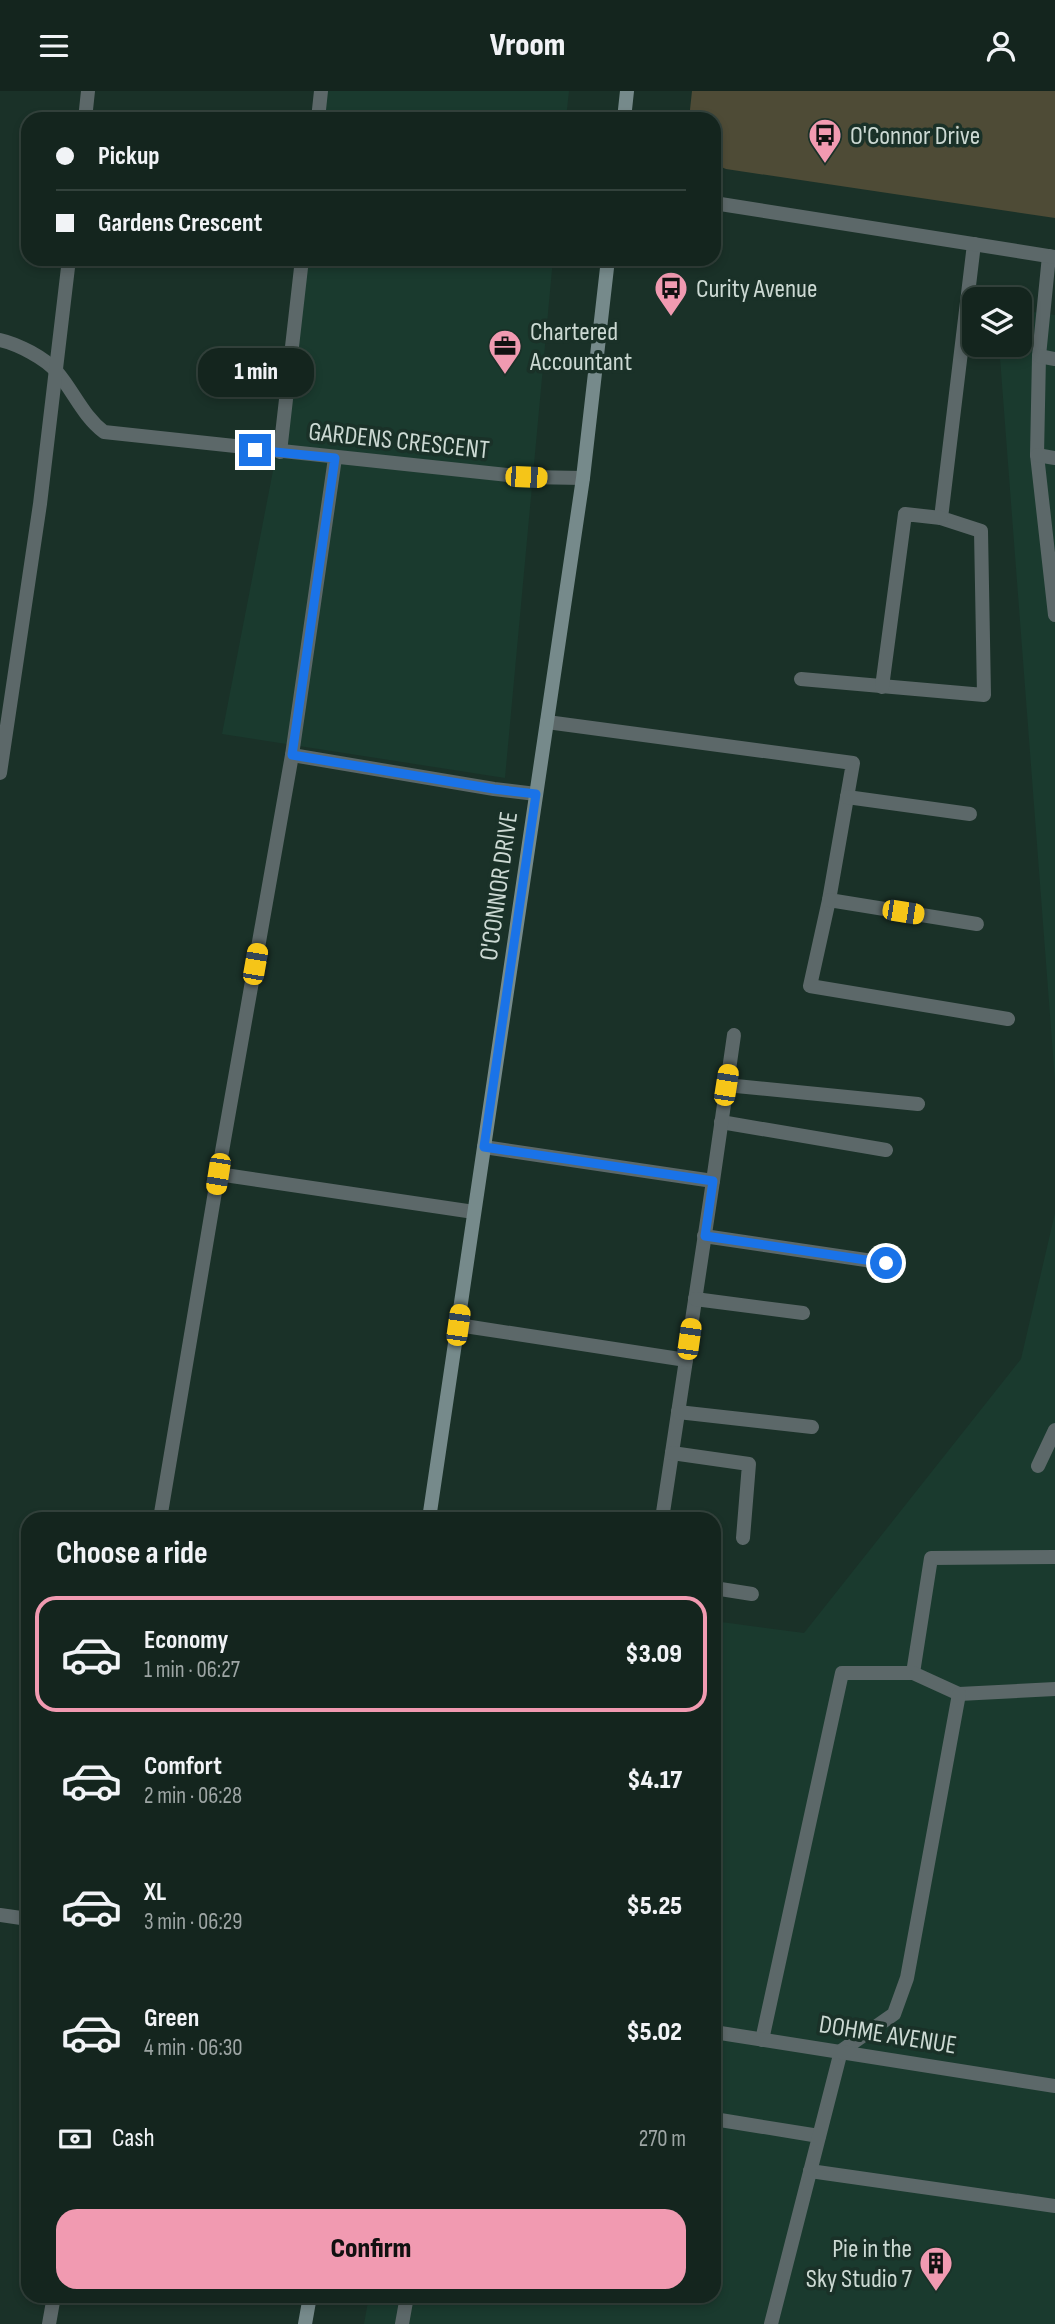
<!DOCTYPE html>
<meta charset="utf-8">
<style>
:root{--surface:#14251e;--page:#1d2d27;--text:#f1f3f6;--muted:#9da5a4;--line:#33423c;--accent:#f19ab1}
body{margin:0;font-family:"Sofia Sans Condensed",sans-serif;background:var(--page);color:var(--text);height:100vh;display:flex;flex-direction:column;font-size:26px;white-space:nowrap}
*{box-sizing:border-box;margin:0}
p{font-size:23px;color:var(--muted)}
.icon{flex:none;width:38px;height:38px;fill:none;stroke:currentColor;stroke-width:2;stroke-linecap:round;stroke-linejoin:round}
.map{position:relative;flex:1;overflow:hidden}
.sheet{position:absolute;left:21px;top:1421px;width:700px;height:791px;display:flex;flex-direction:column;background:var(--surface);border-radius:21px;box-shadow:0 4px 10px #0003,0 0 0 2px var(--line)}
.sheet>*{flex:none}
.hud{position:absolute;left:21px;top:21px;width:700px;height:154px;border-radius:21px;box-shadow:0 4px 10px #0003,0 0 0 2px var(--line);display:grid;align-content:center;height:154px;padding:0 35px;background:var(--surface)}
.buttons{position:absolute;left:962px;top:196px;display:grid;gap:14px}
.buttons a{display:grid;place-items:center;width:70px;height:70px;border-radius:14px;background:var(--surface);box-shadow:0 4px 10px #0003,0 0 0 2px var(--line);font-size:35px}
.end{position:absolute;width:32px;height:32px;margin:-16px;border:9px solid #1a73e8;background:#fff;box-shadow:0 0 0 4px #fff}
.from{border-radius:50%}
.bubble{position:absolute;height:49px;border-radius:21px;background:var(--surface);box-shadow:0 4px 10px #0003,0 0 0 2px var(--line);font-size:23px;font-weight:800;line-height:49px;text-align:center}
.car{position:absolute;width:21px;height:42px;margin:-21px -10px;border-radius:9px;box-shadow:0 0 5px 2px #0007;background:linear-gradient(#f5c518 24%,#345 0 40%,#f5c518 0 76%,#345 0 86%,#f5c518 0)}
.hud b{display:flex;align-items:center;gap:24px;height:66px;font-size:26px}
.hud b+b{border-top:2px solid var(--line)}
.hud i{width:18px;height:18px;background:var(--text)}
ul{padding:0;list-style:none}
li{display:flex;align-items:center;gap:21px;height:116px;margin:0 14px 10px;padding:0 21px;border:4px solid transparent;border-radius:21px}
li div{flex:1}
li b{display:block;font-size:26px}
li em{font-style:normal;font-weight:800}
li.selected{border-color:var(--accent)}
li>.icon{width:63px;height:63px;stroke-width:1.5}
h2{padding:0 35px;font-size:32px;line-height:84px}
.pay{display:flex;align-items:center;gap:18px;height:77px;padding:0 35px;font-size:26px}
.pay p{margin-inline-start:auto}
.button{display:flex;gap:14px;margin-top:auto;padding:14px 35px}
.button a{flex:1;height:80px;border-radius:21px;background:var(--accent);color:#111;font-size:28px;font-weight:800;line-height:80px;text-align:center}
header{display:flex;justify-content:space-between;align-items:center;height:91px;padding:0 35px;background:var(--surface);font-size:32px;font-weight:800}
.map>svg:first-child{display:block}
</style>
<header><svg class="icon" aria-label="menu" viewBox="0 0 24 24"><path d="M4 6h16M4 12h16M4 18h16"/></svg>Vroom<svg class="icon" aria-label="person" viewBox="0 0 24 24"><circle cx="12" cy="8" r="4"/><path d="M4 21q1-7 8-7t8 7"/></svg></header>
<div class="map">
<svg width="1055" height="2233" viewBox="0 0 1055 2233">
<rect width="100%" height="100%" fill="#1a3128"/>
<g fill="#1a3a2e">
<path d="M323 0H569L566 28H320Z"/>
<path d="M302 168H553L505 687 222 643 283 328Z"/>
<path d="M1020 219 1055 224V990L999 254H1020Z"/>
<path d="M1055 1122V2233H364L369 2205H714V1530L804 1542 1021 1268Z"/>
</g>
<path fill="#4e4b36" d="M692 0H1055V127L726 78 714 73V28H689Z"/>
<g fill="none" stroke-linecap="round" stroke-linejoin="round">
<g stroke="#5c6869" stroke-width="14">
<path d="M318 28 321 0"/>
<path d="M1049 165 1039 265 1037 364 1055 524"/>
<path d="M1039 265 1055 268"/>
<path d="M280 361 302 168"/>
<path d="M1037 364 1055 367"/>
<path d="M335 367 292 664 494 698 536 703"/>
<path d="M801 588 984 604 981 440 941 427 974 153"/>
<path d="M882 596 905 423 941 427"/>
<path d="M547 631 853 672 829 809 810 895 1008 928"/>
<path d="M292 664 218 1083 474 1121"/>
<path d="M847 706 970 723"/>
<path d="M829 809 977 833"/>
<path d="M726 994 918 1013"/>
<path d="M721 1031 886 1059"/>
<path d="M484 1056 713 1090 662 1428"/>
<path d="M713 1090 734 944"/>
<path d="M704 1145 886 1172"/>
<path d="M695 1208 803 1222"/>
<path d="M458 1234 686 1269"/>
<path d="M678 1321 812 1336"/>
<path d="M672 1362 749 1373 743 1447"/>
<path d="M1038 1375 1055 1339"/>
<path d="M160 1428 218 1083"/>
<path d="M714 1497 752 1503"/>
<path d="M913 1582 931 1467 1055 1466"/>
<path d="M762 1949 842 1582H913L959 1603 1055 1598"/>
<path d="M714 2028 819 2045"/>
<path d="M810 2080 1055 2115"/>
<path d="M49 2233 54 2205"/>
<path d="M402 2233 407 2205"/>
<path d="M771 2233 841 1960 894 1923 907 1887 959 1603"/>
</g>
<g stroke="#5c6869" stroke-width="14">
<path d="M85 28 88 0"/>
<path d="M714 112 1055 166"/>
<path d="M0 249C18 253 45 267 57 281 74 301 83 325 104 341L526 386 583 387"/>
<path d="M0 682 40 413 69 168"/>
<path d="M0 1824 28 1828"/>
<path d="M714 1941 1055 1995"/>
</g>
<g stroke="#768a8b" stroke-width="14">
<path d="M624 28 627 0"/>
<path d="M429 1428 583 387 608 168"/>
<path d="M305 2233 310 2205"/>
</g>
</g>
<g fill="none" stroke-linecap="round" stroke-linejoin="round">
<path stroke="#1a73e8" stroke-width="9" d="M255 359 335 367 292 664 494 698 536 703 484 1056 713 1090 705 1145 886 1172"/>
</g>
<defs>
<symbol id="bus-pin" viewBox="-11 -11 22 30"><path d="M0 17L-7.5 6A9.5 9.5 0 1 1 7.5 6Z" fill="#f19ab1" stroke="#1a3128"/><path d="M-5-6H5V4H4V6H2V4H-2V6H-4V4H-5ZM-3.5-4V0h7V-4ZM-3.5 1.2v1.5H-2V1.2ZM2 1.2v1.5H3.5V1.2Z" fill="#111"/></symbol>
<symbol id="office-pin" viewBox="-11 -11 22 30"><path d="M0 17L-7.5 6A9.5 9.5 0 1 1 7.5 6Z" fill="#f19ab1" stroke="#1a3128"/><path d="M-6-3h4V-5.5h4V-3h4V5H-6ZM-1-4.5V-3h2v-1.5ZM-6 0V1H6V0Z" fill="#111"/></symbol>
<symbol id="building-pin" viewBox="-11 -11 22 30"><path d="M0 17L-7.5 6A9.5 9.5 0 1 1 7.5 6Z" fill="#f19ab1" stroke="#1a3128"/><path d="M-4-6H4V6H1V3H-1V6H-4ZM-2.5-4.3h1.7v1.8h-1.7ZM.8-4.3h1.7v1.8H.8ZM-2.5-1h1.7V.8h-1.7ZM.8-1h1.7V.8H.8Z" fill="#111"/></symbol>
</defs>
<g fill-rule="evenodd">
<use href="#bus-pin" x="806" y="25" width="38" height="52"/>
<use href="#bus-pin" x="652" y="178" width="38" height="52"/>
<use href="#office-pin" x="486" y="236" width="38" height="52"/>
<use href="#building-pin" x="917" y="2153" width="38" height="52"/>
</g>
<g text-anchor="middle" stroke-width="7" stroke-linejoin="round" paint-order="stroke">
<g font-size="26" fill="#ccd9d3" stroke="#1a3128" text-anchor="start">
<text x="850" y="53">O'Connor Drive</text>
<text x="696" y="206">Curity Avenue</text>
<text x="530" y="249">Chartered<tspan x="530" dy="30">Accountant</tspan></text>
<text x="912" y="2166" text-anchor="end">Pie in the<tspan x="912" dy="30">Sky Studio 7</tspan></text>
</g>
<g font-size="26" fill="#ccd9d3" stroke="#1a3128">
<text transform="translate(399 349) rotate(6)" y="9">GARDENS CRESCENT</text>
<text transform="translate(498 795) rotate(-82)" y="9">O'CONNOR DRIVE</text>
<text transform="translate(888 1943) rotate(9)" y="9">DOHME AVENUE</text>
</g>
</g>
</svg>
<div class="buttons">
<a><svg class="icon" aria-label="layers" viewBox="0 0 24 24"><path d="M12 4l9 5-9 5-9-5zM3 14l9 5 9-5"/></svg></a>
</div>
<i class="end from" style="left:886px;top:1172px"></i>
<i class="end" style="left:255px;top:359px"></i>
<div class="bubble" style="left:198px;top:257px;width:116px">1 min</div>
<i class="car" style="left:526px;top:386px;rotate:92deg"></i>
<i class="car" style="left:903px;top:821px;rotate:99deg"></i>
<i class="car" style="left:255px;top:873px;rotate:10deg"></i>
<i class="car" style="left:726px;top:994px;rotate:9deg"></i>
<i class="car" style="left:218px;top:1083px;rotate:189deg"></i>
<i class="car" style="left:458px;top:1234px;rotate:8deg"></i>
<i class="car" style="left:689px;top:1248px;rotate:8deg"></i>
<div class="hud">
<b><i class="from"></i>Pickup</b>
<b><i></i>Gardens Crescent</b>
</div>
<section class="sheet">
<h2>Choose a ride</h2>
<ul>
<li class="selected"><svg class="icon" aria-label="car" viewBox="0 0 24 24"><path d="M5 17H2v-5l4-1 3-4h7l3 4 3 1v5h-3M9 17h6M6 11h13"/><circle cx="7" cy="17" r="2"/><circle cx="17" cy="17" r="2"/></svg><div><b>Economy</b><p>1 min · 06:27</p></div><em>$3.09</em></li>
<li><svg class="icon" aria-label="car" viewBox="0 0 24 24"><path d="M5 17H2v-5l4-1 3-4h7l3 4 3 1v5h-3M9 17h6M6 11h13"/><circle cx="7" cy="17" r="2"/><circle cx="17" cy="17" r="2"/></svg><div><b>Comfort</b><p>2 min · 06:28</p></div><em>$4.17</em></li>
<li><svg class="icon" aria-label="car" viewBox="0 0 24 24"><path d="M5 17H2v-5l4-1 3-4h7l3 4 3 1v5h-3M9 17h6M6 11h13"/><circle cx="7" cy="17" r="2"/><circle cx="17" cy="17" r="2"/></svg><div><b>XL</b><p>3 min · 06:29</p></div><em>$5.25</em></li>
<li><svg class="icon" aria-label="car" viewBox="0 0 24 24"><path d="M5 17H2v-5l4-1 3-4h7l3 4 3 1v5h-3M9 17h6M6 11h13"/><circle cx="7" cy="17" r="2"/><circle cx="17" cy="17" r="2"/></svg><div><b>Green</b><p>4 min · 06:30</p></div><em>$5.02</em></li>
</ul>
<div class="pay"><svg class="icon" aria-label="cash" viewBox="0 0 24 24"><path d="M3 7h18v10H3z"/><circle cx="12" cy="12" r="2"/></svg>Cash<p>270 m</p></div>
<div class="button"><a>Confirm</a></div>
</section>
</div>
